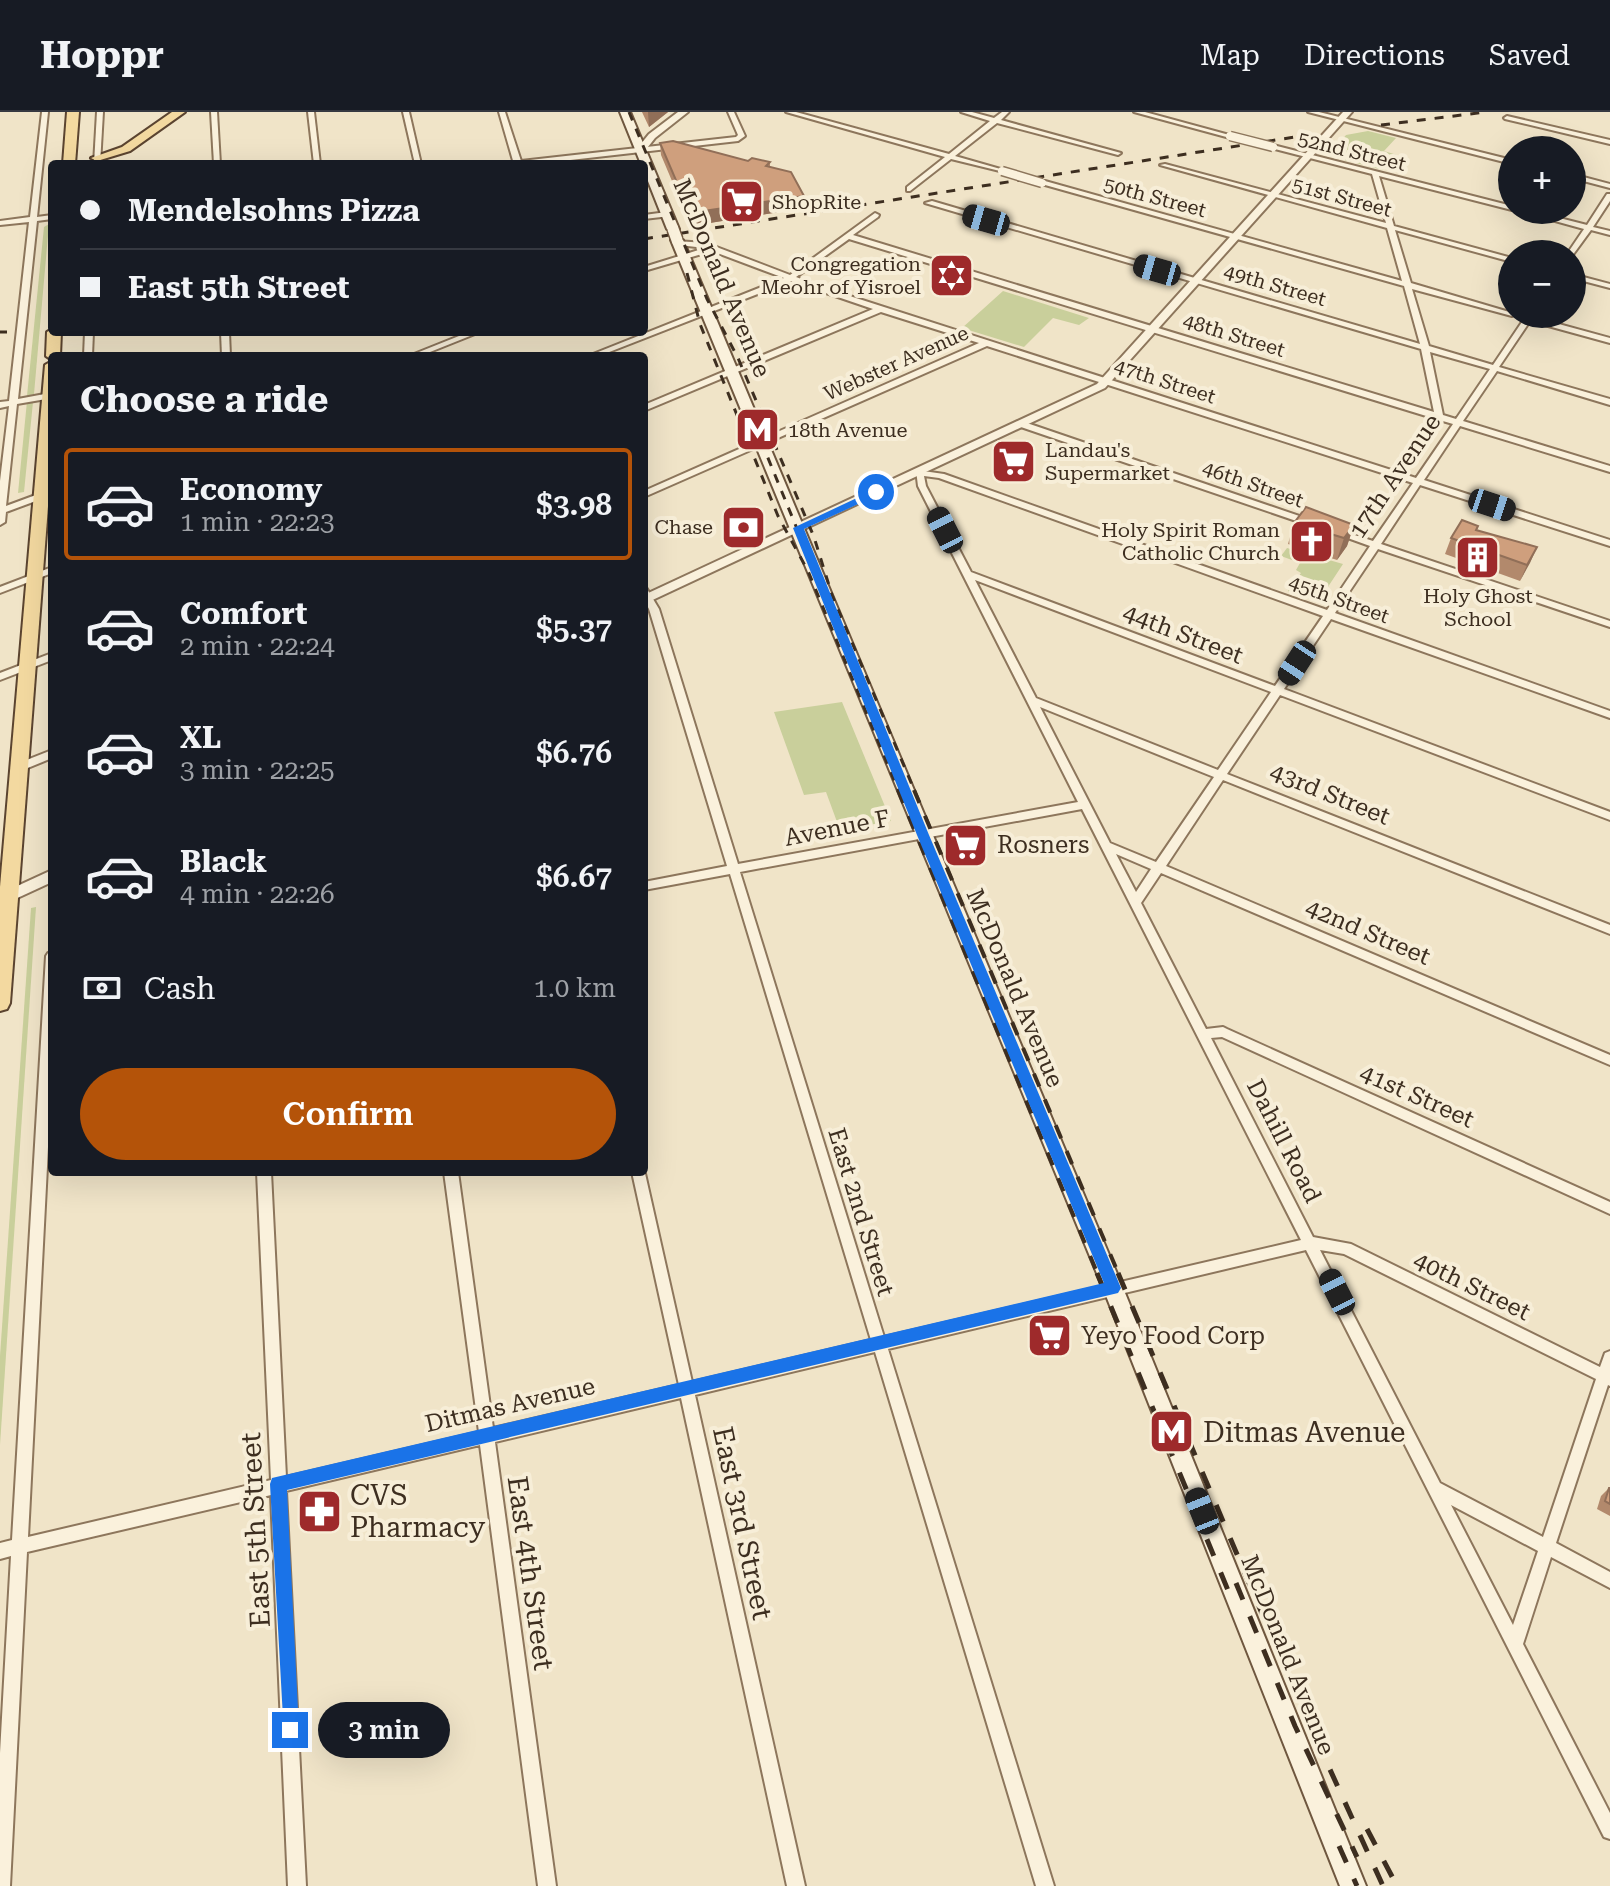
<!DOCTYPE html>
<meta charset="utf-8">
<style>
:root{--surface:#171b24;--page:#20242c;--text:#f1f3f6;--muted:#9ea1a6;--line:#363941;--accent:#b45309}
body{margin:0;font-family:"Roboto Serif",serif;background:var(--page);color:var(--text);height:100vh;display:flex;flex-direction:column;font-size:30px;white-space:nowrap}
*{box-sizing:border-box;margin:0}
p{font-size:26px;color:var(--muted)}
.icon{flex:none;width:44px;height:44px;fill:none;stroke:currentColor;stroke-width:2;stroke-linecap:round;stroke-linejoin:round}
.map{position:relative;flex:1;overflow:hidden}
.drawer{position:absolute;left:48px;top:240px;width:600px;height:824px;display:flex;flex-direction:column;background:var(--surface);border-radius:8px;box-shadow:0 8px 32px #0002}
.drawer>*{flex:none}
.hud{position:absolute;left:48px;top:48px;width:600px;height:176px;border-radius:8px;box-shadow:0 8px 32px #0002;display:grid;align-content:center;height:176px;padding:0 32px;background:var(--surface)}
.buttons{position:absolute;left:1498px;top:24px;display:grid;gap:16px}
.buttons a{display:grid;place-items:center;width:88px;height:88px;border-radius:50%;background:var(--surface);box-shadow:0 8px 32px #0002;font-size:40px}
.end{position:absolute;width:36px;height:36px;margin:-18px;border:10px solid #1a73e8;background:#fff;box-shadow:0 0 0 4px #fff}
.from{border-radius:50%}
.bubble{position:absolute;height:56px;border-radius:28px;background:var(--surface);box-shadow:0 8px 32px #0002;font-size:26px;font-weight:600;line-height:56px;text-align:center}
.car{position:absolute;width:24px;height:48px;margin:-24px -12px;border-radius:10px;box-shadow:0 0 6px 2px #0007;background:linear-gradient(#222 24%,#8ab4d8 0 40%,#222 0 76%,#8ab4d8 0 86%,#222 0)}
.hud b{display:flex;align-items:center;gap:28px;height:76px;font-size:30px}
.hud b+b{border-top:2px solid var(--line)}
.hud i{width:20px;height:20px;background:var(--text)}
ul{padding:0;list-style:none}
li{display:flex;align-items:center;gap:24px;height:112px;margin:0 16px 12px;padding:0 16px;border:4px solid transparent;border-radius:8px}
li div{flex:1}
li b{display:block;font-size:30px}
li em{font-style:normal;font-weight:600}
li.on{border-color:var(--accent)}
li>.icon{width:72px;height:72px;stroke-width:1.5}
h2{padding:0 32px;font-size:36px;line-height:96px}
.pay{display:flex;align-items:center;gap:20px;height:88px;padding:0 32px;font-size:30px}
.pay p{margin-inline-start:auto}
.button{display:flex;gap:16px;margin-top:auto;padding:16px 32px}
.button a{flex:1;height:92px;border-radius:48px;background:var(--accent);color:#fff;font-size:32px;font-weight:600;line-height:92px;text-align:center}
header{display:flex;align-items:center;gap:48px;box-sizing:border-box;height:112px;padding:0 40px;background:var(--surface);border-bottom:2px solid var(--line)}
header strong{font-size:38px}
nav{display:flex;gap:44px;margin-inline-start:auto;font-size:28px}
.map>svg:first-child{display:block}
</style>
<header>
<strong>Hoppr</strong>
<nav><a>Map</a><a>Directions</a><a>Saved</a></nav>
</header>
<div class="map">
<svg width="1610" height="1774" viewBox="0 0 1610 1774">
<rect width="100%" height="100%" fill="#f0e4c8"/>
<g fill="#c9cf9b">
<path d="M1368 19 1396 26 1384 39 1397 43 1383 58 1329 44 1346 23Z"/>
<path d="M49 112 34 282 27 284 44 115Z"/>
<path d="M1003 179 1089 206 1079 213 1053 206 1024 235 962 216Z"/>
<path d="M27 289 33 290 24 380 18 381Z"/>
<path d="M1287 436 1343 452 1318 490 1288 479 1301 461 1296 458 1300 451 1281 444Z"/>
<path d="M842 590 891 709 840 718 826 680 804 683 774 600Z"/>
<path d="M36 795 0 1333V1244L31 796Z"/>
</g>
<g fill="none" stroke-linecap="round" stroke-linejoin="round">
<defs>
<g id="minor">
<path d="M42 0H48L37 105 52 103V107L37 109 18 287 50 281 52 282V286L17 292 6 394 52 377V383L6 400 5 410 0 413V369L9 294 0 296V290L9 289 29 110 0 113V109L30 105Z"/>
<path d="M97 0H103L100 52H94Z"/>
<path d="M211 0H217L220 52H214Z"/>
<path d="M308 0H314L320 52H314Z"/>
<path d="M403 0H409L421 52H415Z"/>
<path d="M499 0H505L521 49 736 25 738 23 728 0H734L745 24 738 29 535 52H514Z"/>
<path d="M786 0H796L949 42 990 9 961 0H972L994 6 1002 0H1009L1001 8 1121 41 1118 43 997 11 955 44 1004 58V60L951 47 910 79H907V75L945 45Z"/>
<path d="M1134 0H1145L1233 24 1230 26Z"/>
<path d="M1308 0H1319L1512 48V52Z"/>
<path d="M1507 4 1610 28V32L1505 7 1504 6Z"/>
<path d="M1273 33 1512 94V98L1379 64 1394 114 1512 146V150L1395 118 1411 171 1516 202 1512 204 1412 177 1429 234 1493 253 1524 207 1517 204 1520 202H1535L1533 205 1610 226V231L1530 209 1499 255 1610 287V293L1497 259 1463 309 1610 354V360L1460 314 1424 368 1610 428V434L1420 373 1381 432 1610 509V515L1378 437 1335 501 1610 599V606L1331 507 1284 577 1610 700V708L1280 583 1227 662 1610 813V822L1223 668 1166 754 1610 943V953L1161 761 1141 791 1206 917 1223 915 1227 917 1610 1090V1102L1222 925 1211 926 1313 1125 1351 1132 1600 1255 1605 1241 1610 1239V1274L1608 1273 1556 1431 1610 1460V1476L1551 1445 1523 1532 1610 1701V1727L1604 1725 1306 1138 888 1237 1054 1774H1036L875 1240 695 1283 805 1774H787L681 1286 495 1330 556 1774H538L480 1333 286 1379 306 1774H288L271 1383 27 1440 10 1774H0V1641L11 1444 0 1447V1431L12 1428 46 844 48 841 52 839V957L28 1425 271 1368 257 1060H271L286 1365 479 1320 444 1060H458L493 1316 679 1273 632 1060H644V1057L692 1270 871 1228 730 762 644 778V770L727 754 649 497 644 488V476L647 477 659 497 738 752 1078 690 918 374 916 358 944 362 1327 498 1370 434 1331 420 1336 417 1373 429 1413 371 987 234 644 385V379L979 231 881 200 644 299V293L873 197 791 169 599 244H588L784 166 712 139 644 159V155L705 136 679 133H676V129L706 131 790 163 875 101 879 103 878 105 853 123 1434 300 1421 237 925 91 932 89 1420 232 1404 174 1038 71 1045 69 1402 169 1387 116 1160 53 1165 52 1386 111 1372 62 1271 36V34ZM849 127 1436 307 1453 312 1416 366 831 178 796 165ZM1430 240 1490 257 1456 307 1443 303ZM924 364 939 366 1323 504 1275 574 971 460 926 374ZM975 468 1271 580 1218 658 1036 586ZM1040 595 1214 665 1156 750 1110 731ZM1082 697 1301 1128 884 1225 740 760ZM1116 742 1151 757 1136 780ZM1320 1138 1344 1142 1596 1267 1543 1425 1440 1371ZM1451 1393 1538 1439 1513 1513Z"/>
<path d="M1572 62 1610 72V76L1572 66Z"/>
<path d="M1607 82H1610V89L1593 115 1610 119V123L1591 118 1572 144V142H1567L1584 117 1515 98H1528L1587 113Z"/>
<path d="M667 100H670V104L644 107V103Z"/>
<path d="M1572 162 1610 172V176L1572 166Z"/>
<path d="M85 220H93L92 244H84Z"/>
<path d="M221 220H229L230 244H222Z"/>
<path d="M469 220H480L420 244H409Z"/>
<path d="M1021 309 1314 409 1316 411 1311 414 1308 413 1018 314V310Z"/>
<path d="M52 455V461L0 481V475Z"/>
<path d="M52 541V548L0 568V561Z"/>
<path d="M52 638V646L18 660 13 656 14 653Z"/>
</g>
<g id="tertiary">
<path d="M678 0H688L655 26 644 40H638L636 38 649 22Z"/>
<path d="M1343 0H1352L1105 276 644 492V483L1097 272Z"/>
<path d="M52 758V770L0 794V782Z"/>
</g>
<g id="secondary">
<path d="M620 0H630L679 117 677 119 667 117 644 59V52H641Z"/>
<path d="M677 125 683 128 1123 1176 1366 1774H1340L1103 1176 671 128Z"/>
</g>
<g id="primary">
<path d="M67 0H79L75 52H63Z"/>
<path d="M172 0H185L130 39 97 49 91 46 122 35Z"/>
<path d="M52 217V220H61L60 244H52V248L46 244 47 220Z"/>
<path d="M52 249V342L10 891 7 897 0 899V775L45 253Z"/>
</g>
</defs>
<use href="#minor" stroke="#8d765c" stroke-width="4"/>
<use href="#tertiary" stroke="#8d765c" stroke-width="4"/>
<use href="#secondary" stroke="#6f573f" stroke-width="4"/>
<use href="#primary" stroke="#5b4430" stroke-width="4"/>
<use href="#minor" fill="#faf1dc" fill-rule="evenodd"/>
<use href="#tertiary" fill="#faf1dc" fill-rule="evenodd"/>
<use href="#secondary" fill="#faf1dc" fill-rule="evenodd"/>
<use href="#primary" fill="#f3d9a0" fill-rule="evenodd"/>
<g stroke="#3d2e20" stroke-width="3" stroke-dasharray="9 9" stroke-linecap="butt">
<path d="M629 0 707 187 738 246 814 425 832 483 915 680"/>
<path d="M1381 13 1486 0"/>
<path d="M644 127 1314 22"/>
<path d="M687 161 700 212 778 404 808 459 899 680"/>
<path d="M0 220H7"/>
<path d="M761 329 816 463"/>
</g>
<g stroke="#3d2e20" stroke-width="4" stroke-dasharray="14 14" stroke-linecap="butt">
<path d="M898 678 1098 1163"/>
<path d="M914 678 1119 1163"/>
</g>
<g stroke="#3d2e20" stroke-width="5" stroke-dasharray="18 18" stroke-linecap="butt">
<path d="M1097 1161 1232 1488"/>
<path d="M1118 1161 1302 1596 1383 1774"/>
<path d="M1236 1471 1295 1614 1357 1745"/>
<path d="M1367 1717 1397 1774"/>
<path d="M1339 1734 1357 1774"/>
</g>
<defs>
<g id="minor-bridge">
<path d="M1230 24 1273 35"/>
<path d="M1002 59 1042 71"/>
</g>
<path id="secondary-bridge" d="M673 117 677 128"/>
</defs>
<use href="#minor-bridge" stroke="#8d765c" stroke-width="11" stroke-linecap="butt"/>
<use href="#secondary-bridge" stroke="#6f573f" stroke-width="14" stroke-linecap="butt"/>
<use href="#minor-bridge" stroke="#faf1dc" stroke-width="8"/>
<use href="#secondary-bridge" stroke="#faf1dc" stroke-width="11"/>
</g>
<g fill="#b2896c">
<path d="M642 0H668L649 15Z"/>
<path d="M660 31 748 49 770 50V55L804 96 691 114 661 43Z"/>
<path d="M1294 411 1354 413 1347 434 1337 448 1288 432Z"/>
<path d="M1478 414 1477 418 1537 435 1520 469 1445 442 1451 426Z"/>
<path d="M1609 1376H1610V1404L1597 1397 1601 1384Z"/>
</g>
<g fill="#916f58">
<path d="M648 0H668L649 15Z"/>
<path d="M804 84V96L691 114 690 101Z"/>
<path d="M1354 413 1347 434 1337 448 1344 426Z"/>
<path d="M1537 435 1530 451 1520 469 1527 453Z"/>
</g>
<g fill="#cf9f7d" stroke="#916f58" stroke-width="2">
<path d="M673 29 748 49 752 46 770 50 766 54 791 60 804 84 690 101 660 31Z"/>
<path d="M1306 395 1354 413 1344 426 1294 411Z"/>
<path d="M1462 408 1478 414 1476 418 1537 435 1527 453 1451 426Z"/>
<path d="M1609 1376H1610V1392L1605 1389Z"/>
</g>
<path fill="#1a73e8" d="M876 377 880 382 804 417 929 723 1121 1176 1118 1181 287 1378 299 1618 296 1624 290 1626 284 1624 270 1372 272 1366 1104 1171 917 723 793 416Z"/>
<defs>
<symbol id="supermarket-square" viewBox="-11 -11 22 22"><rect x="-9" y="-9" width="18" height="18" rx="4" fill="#9e2a2b" stroke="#f7eed8"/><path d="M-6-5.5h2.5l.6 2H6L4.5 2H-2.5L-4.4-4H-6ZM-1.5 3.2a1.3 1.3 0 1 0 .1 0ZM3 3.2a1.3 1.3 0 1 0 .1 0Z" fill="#fff"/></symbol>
<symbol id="synagogue-square" viewBox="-11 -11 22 22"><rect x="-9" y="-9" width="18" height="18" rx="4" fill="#9e2a2b" stroke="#f7eed8"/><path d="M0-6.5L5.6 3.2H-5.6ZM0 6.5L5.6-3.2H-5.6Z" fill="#fff"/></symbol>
<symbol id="metro-square" viewBox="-11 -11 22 22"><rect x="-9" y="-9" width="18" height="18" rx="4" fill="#9e2a2b" stroke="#f7eed8"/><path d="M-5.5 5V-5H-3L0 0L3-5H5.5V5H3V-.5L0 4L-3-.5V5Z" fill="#fff"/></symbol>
<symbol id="bank-square" viewBox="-11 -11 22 22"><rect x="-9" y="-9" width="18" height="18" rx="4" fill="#9e2a2b" stroke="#f7eed8"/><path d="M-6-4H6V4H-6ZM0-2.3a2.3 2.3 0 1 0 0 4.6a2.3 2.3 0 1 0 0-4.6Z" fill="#fff"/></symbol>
<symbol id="church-square" viewBox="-11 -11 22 22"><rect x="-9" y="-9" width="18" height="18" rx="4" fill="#9e2a2b" stroke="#f7eed8"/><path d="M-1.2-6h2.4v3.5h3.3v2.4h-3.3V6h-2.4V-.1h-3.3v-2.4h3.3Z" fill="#fff"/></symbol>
<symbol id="building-square" viewBox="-11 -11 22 22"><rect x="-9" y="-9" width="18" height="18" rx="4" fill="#9e2a2b" stroke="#f7eed8"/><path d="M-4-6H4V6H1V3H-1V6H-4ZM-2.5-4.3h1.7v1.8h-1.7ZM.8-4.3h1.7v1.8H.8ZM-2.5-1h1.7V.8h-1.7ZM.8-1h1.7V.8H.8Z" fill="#fff"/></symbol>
<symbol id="pharmacy-square" viewBox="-11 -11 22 22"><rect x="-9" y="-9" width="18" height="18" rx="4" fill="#9e2a2b" stroke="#f7eed8"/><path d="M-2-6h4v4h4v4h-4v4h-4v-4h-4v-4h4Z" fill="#fff"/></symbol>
</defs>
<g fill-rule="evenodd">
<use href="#supermarket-square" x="716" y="64" width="51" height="51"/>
<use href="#synagogue-square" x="926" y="138" width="51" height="51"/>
<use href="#metro-square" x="732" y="292" width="51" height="51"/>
<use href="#supermarket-square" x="988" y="324" width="51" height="51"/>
<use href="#bank-square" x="718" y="390" width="51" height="51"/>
<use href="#church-square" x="1286" y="404" width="51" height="51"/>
<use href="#building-square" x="1452" y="420" width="51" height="51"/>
<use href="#supermarket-square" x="940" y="708" width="51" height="51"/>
<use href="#supermarket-square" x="1024" y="1198" width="51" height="51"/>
<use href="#metro-square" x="1146" y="1294" width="51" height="51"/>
<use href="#pharmacy-square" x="294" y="1374" width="51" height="51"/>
</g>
<g text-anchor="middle" stroke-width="8" stroke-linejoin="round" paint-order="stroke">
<g font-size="20" fill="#3d2e20" stroke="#f7eed8">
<text transform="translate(1352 39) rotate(14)" y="7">52nd Street</text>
<text transform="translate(1155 85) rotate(15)" y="7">50th Street</text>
<text transform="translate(1342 85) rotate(15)" y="7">51st Street</text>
<text transform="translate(1275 173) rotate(16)" y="7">49th Street</text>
<text transform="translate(1234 223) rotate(17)" y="7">48th Street</text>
<text transform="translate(896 251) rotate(-24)" y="7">Webster Avenue</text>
<text transform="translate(1165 269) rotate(18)" y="7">47th Street</text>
<text transform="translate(1253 372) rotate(19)" y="7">46th Street</text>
<text transform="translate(1339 487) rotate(20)" y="7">45th Street</text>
</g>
<g font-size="20" fill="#3d2e20" stroke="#f7eed8" text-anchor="start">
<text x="772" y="97">ShopRite</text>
<text x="921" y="159" text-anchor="end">Congregation<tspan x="921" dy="23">Meohr of Yisroel</tspan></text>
<text x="788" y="325">18th Avenue</text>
<text x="1045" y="345">Landau's<tspan x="1045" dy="23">Supermarket</tspan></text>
<text x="713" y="422" text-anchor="end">Chase</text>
<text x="1280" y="425" text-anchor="end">Holy Spirit Roman<tspan x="1280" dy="23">Catholic Church</tspan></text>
<text x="1478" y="491" text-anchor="middle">Holy Ghost<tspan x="1478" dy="23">School</tspan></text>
</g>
<g font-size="24" fill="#3d2e20" stroke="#f7eed8">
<text transform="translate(722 166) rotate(67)" y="8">McDonald Avenue</text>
<text transform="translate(1395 364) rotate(-56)" y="8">17th Avenue</text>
<text transform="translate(1183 522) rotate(21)" y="8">44th Street</text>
<text transform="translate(1330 682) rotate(22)" y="8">43rd Street</text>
<text transform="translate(837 716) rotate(-11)" y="8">Avenue F</text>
<text transform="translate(1368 820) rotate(23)" y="8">42nd Street</text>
<text transform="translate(1015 876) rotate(67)" y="8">McDonald Avenue</text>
<text transform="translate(1417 984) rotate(24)" y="8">41st Street</text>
<text transform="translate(1284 1029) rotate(63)" y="8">Dahill Road</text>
<text transform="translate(861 1100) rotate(73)" y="8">East 2nd Street</text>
<text transform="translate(1472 1174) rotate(26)" y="8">40th Street</text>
<text transform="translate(510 1293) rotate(-13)" y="8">Ditmas Avenue</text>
<text transform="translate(1288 1543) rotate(68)" y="8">McDonald Avenue</text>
</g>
<g font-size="24" fill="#3d2e20" stroke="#f7eed8" text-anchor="start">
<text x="997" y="741">Rosners</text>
<text x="1081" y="1232">Yeyo Food Corp</text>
</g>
<g font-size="28" fill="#3d2e20" stroke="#f7eed8" text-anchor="start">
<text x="1203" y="1330">Ditmas Avenue</text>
<text x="350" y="1393">CVS<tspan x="350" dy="32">Pharmacy</tspan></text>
</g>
<g font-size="28" fill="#3d2e20" stroke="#f7eed8">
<text transform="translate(743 1411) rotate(78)" y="10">East 3rd Street</text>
<text transform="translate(255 1418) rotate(-93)" y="10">East 5th Street</text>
<text transform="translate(531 1461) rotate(82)" y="10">East 4th Street</text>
</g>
</g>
</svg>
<div class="buttons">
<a>+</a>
<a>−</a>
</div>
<i class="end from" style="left:876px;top:380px"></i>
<i class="end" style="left:290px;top:1618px"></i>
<div class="bubble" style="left:318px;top:1590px;width:132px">3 min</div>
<i class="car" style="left:986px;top:108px;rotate:286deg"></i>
<i class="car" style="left:1157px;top:158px;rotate:286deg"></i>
<i class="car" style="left:1492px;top:393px;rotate:108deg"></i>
<i class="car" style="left:945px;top:418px;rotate:333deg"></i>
<i class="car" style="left:1297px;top:551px;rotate:213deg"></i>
<i class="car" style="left:1337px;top:1180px;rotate:333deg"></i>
<i class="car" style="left:1202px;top:1399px;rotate:338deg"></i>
<div class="hud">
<b><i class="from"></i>Mendelsohns Pizza</b>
<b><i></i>East 5th Street</b>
</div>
<section class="drawer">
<h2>Choose a ride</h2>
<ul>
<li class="on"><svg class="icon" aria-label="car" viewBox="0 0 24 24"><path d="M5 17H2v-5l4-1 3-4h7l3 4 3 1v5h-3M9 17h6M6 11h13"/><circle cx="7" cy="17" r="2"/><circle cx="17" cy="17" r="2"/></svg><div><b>Economy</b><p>1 min · 22:23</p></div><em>$3.98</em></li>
<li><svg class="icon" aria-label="car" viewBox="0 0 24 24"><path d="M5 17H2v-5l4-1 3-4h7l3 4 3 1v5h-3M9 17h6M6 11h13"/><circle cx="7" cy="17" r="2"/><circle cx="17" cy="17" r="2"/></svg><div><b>Comfort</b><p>2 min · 22:24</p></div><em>$5.37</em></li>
<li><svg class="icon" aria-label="car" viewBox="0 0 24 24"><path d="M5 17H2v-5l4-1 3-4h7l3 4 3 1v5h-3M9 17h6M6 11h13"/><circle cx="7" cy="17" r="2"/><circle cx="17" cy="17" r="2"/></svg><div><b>XL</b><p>3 min · 22:25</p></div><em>$6.76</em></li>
<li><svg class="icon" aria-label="car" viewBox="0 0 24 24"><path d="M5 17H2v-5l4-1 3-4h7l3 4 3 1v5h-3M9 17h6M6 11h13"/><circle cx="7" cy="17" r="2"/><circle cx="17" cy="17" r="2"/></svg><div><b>Black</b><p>4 min · 22:26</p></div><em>$6.67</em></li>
</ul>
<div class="pay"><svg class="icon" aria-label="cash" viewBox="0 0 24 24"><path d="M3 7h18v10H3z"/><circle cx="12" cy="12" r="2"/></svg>Cash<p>1.0 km</p></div>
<div class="button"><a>Confirm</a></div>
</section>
</div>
